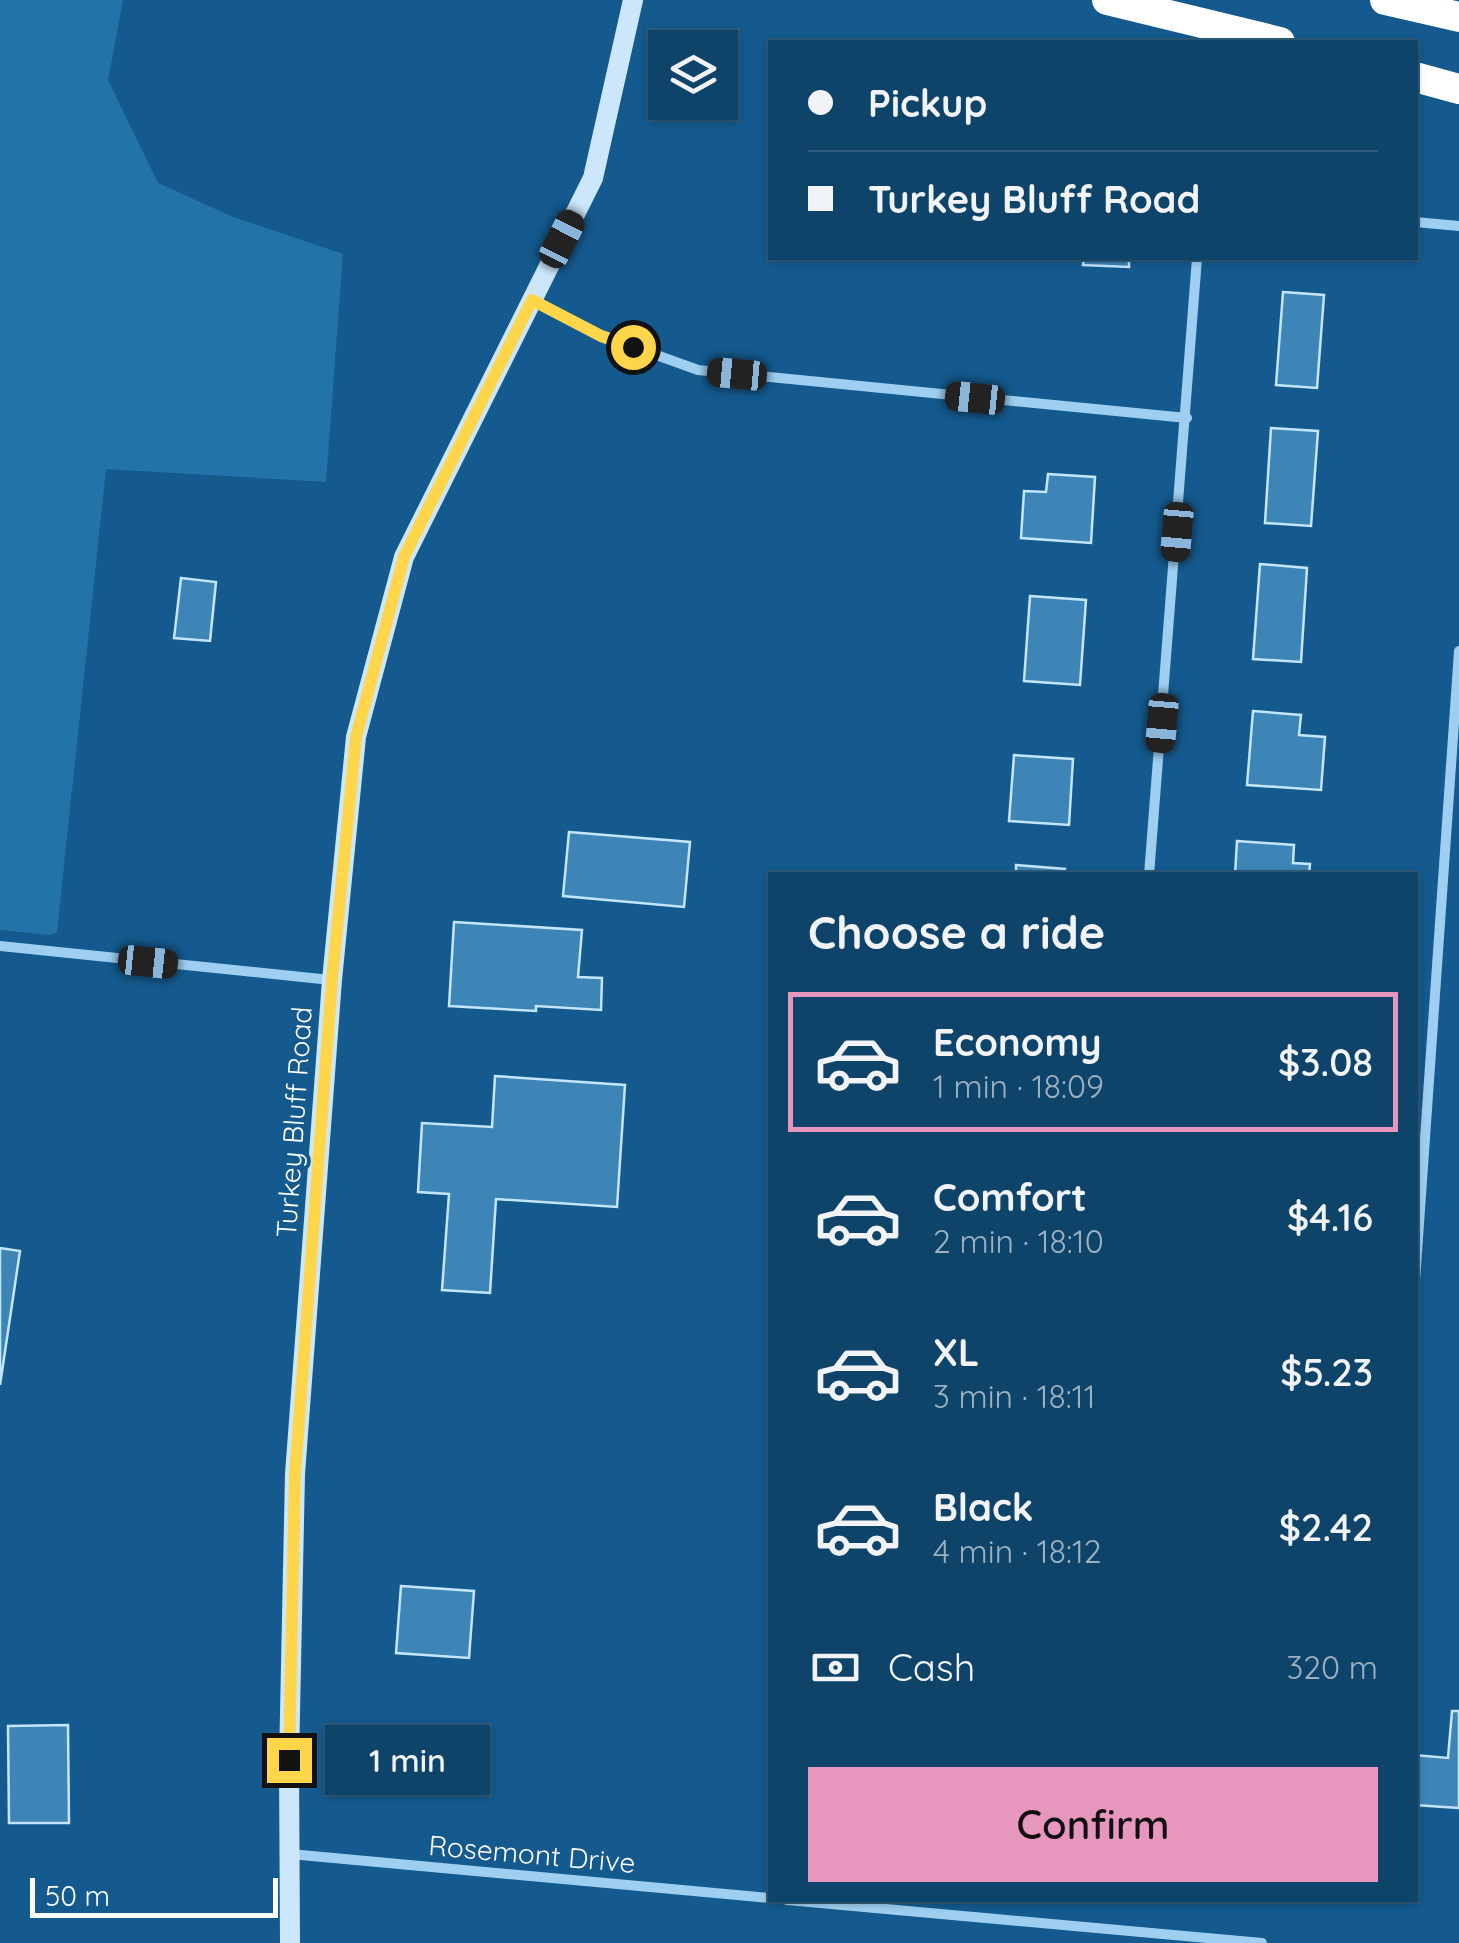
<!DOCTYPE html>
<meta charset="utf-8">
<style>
:root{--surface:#0f446a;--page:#1d4e72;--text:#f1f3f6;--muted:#9bb0c1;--line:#2f5c7e;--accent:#e797bd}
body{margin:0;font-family:Quicksand,sans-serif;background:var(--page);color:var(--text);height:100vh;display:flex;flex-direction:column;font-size:38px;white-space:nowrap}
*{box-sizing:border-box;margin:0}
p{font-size:32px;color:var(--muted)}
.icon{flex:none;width:55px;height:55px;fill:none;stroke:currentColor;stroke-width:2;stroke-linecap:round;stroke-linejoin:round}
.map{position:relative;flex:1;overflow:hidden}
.drawer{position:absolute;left:768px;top:872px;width:650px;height:1030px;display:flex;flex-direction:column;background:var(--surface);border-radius:0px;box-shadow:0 2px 8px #0004,0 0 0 2px var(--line)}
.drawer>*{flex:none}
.top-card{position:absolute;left:768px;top:40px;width:650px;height:220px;border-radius:0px;box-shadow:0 2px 8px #0004,0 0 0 2px var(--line);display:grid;align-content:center;height:220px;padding:0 40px;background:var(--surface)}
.controls{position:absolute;left:648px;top:30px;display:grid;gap:20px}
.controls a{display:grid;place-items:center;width:90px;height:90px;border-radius:0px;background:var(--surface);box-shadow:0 2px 8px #0004,0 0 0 2px var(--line);font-size:50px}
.scale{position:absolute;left:30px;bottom:25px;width:248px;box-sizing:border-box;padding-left:10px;border:5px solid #fff;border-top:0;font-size:28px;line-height:35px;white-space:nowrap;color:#fff;-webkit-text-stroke:8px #145a8e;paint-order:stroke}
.end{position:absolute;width:45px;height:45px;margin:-22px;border:12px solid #ffd54a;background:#111;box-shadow:0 0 0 5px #111}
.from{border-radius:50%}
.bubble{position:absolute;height:70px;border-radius:0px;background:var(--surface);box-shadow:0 2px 8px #0004,0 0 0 2px var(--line);font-size:32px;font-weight:600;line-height:70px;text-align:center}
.car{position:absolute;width:30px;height:60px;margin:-30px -15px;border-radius:12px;box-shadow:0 0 8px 2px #0007;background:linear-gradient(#222 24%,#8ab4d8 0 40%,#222 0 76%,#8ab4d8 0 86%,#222 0)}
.top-card b{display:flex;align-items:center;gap:35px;height:95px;font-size:38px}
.top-card b+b{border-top:2px solid var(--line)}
.top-card i{width:25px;height:25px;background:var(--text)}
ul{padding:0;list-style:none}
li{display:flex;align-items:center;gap:30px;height:140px;margin:0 20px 15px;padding:0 20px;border:5px solid transparent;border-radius:0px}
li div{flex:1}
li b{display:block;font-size:38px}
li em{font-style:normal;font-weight:600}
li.current{border-color:var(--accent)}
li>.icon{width:90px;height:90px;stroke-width:1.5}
h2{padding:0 40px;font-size:45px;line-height:120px}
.pay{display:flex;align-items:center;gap:25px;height:110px;padding:0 40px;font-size:38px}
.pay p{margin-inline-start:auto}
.primary-button{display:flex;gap:20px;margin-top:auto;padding:20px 40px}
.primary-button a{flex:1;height:115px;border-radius:0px;background:var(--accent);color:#111;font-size:40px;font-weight:600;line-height:115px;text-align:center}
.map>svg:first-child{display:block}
</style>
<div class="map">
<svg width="1459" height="1943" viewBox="0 0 1459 1943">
<rect width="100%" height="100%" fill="#145a8e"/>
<path fill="#2373ab" d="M0 0H123L108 80 158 183 233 217 343 254 326 482 106 469 57 932 50 935 0 930Z"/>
<g fill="#3d84b7" stroke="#c5e5fc" stroke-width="2.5">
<path d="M1084 258H1129V267L1083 265Z"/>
<path d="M1283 292 1324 295 1317 388 1276 385Z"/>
<path d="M1271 428 1318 431 1311 526 1265 523Z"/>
<path d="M1048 474 1095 477 1091 543 1021 538 1024 491 1046 492Z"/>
<path d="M1260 564 1307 568 1301 662 1253 659Z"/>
<path d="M181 578 216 582 210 641 174 638Z"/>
<path d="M1030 596 1086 600 1080 685 1024 681Z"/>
<path d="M1253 711 1301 715 1299 735 1325 737 1321 790 1247 785Z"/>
<path d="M1014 755 1073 759 1069 825 1009 821Z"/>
<path d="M569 832 690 842 684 907 563 896Z"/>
<path d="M1237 841 1294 845 1293 863 1310 864 1309 875H1235Z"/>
<path d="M1016 865 1065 869 1064 875H1016Z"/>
<path d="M454 922 582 930 578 977 602 978 601 1010 536 1006V1011L449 1006Z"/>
<path d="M495 1076 625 1085 617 1207 496 1199 490 1293 442 1290 449 1194 418 1192 422 1123 492 1127Z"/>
<path d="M0 1248 20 1251 0 1385Z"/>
<path d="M401 1586 474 1591 469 1658 396 1653Z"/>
<path d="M1452 1711H1459V1808L1415 1805V1755L1448 1758Z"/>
<path d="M68 1725 69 1823H9L8 1726Z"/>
</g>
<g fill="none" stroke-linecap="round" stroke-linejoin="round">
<g stroke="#9ecff1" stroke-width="10">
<path d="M1415 222 1459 226"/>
<path d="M532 300 601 335 698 370 1187 418"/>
<path d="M1149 875 1197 258"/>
<path d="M0 946 331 980"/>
<path d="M1415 1281 1459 651"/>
<path d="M290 1854 770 1898"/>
<path d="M787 1900 1262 1943"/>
</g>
<path stroke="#cce7fb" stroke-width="20" d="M290 1943 289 1761 295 1474 332 980 356 737 404 557 593 178 633 0"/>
<g stroke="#fff" stroke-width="30">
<path d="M1107 0 1280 42"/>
<path d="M1385 0 1459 17"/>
<path d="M1415 77 1459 89"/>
</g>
</g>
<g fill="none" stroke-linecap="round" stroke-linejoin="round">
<path stroke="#ffd54a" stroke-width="12" d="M289 1760 295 1474 332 980 356 737 404 557 532 300 601 336 633 347"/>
</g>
<g text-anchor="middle" stroke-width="8" stroke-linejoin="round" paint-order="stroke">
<g font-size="28" fill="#fff" stroke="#145a8e">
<text transform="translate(294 1122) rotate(-86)" y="10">Turkey Bluff Road</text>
<text transform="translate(532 1854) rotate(5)" y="10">Rosemont Drive</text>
</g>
</g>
</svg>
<div class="controls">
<a><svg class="icon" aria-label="layers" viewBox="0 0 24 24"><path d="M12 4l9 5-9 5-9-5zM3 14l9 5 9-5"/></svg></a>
</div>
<div class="scale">50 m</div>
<i class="end from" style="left:633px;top:347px"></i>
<i class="end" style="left:289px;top:1760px"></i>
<div class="bubble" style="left:325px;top:1725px;width:165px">1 min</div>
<i class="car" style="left:562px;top:239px;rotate:27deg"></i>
<i class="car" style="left:737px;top:374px;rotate:275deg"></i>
<i class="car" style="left:975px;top:398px;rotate:276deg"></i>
<i class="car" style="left:1177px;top:532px;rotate:185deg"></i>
<i class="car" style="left:1162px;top:723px;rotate:185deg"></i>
<i class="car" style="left:148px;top:962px;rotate:96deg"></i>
<div class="top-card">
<b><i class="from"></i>Pickup</b>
<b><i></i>Turkey Bluff Road</b>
</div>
<section class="drawer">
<h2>Choose a ride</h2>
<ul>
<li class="current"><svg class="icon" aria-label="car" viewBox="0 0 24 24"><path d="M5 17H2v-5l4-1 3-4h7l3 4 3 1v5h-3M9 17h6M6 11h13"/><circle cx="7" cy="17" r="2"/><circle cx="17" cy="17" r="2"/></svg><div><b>Economy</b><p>1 min · 18:09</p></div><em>$3.08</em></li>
<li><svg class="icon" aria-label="car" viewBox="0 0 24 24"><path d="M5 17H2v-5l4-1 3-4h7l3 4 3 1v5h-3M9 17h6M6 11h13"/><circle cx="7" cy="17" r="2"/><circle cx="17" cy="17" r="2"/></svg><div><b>Comfort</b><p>2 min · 18:10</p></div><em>$4.16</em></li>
<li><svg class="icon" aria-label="car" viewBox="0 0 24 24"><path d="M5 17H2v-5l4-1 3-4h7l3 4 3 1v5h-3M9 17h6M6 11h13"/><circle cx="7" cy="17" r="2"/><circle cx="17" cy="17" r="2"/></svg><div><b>XL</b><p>3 min · 18:11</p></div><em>$5.23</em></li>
<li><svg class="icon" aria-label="car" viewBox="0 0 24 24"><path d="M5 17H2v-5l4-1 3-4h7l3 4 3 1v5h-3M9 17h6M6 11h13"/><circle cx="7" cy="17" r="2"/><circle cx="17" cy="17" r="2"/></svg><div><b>Black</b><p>4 min · 18:12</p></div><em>$2.42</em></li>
</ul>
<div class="pay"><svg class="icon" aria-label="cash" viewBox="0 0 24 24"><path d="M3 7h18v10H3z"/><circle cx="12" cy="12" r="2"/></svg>Cash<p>320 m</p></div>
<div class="primary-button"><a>Confirm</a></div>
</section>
</div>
